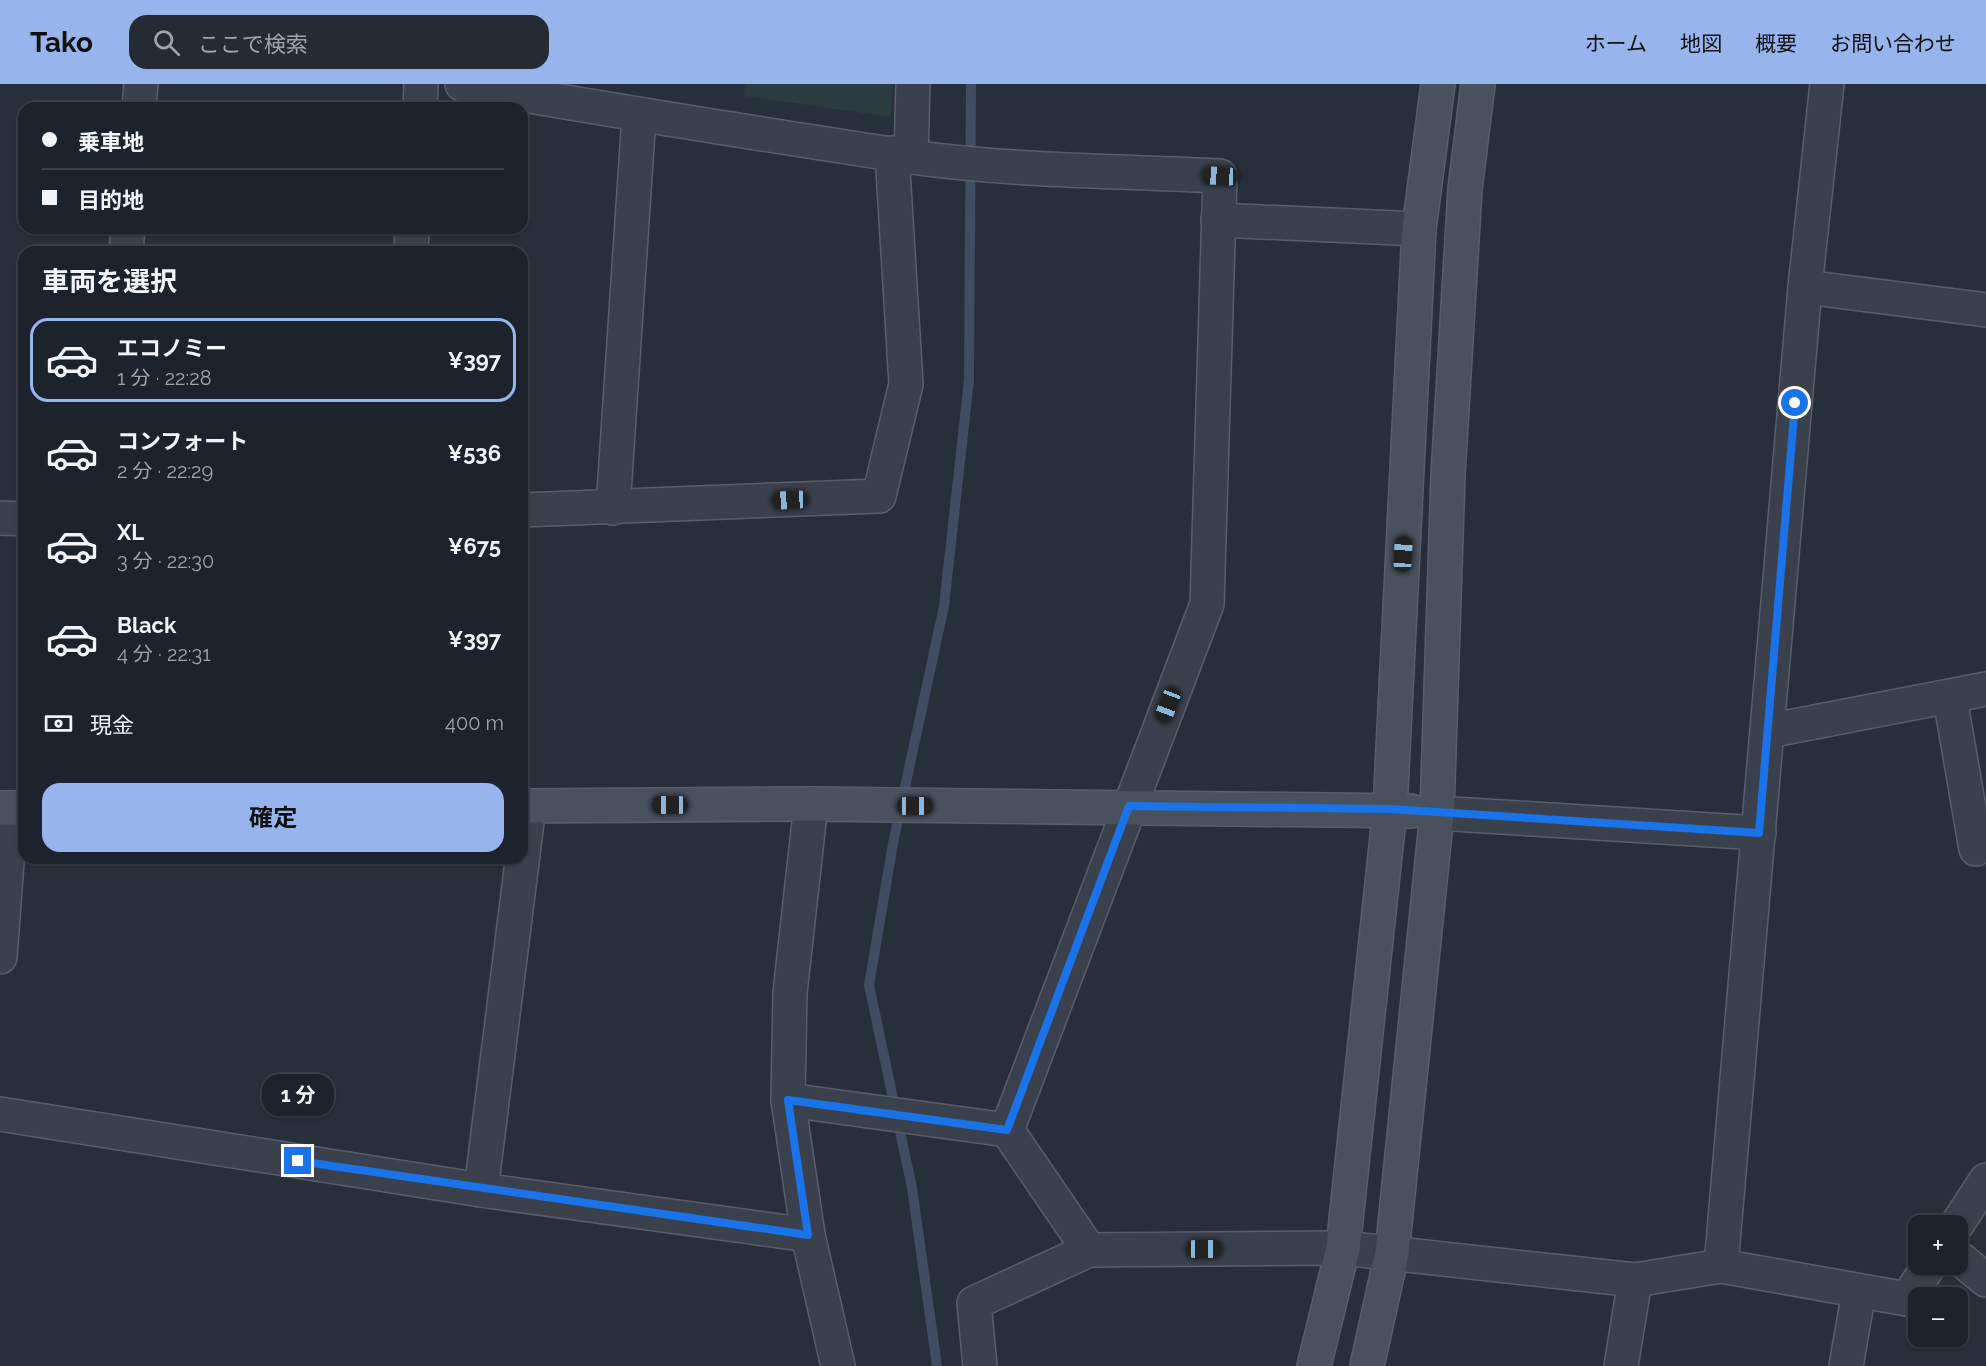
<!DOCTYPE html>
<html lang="ja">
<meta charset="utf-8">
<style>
:root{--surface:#1d232c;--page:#252b34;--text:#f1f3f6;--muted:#a0a4a9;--line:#3b4048;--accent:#97b5ec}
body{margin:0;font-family:Raleway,"Noto Sans JP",sans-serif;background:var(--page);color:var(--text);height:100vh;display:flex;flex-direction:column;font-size:22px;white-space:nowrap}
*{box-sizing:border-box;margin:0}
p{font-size:20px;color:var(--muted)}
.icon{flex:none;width:33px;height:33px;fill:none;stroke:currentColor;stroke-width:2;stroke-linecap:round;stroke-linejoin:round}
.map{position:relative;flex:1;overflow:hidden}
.side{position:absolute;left:18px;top:162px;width:510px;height:618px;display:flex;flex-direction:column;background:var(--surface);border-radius:18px;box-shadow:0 2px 4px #0004,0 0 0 2px var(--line)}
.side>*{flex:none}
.hud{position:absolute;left:18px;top:18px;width:510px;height:132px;border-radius:18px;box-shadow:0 2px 4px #0004,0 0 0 2px var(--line);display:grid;align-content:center;height:132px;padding:0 24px;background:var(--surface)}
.fabs{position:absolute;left:1908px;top:1131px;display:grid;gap:12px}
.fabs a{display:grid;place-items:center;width:60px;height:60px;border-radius:12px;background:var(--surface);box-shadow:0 2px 4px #0004,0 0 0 2px var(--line);font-size:30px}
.end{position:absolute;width:27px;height:27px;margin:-14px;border:8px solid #1a73e8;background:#fff;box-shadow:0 0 0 3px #fff}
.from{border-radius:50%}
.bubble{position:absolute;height:42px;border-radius:18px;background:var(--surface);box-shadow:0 2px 4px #0004,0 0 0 2px var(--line);font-size:20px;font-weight:700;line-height:42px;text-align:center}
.car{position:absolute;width:18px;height:36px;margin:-18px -9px;border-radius:8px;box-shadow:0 0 4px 2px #0007;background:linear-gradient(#222 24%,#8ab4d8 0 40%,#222 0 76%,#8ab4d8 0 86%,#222 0)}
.hud b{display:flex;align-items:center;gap:21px;height:57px;font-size:22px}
.hud b+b{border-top:2px solid var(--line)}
.hud i{width:15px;height:15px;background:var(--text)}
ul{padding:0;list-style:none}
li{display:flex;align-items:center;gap:18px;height:84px;margin:0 12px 9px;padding:0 12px;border:3px solid transparent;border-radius:18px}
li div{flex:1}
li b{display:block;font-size:22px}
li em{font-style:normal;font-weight:700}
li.current{border-color:var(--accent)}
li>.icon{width:54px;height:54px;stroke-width:1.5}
h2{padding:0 24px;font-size:27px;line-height:72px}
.pay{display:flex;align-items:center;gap:15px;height:66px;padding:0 24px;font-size:22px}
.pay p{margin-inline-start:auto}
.cta{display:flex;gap:12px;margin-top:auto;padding:12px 24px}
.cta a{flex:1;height:69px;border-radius:18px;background:var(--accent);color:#111;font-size:24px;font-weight:700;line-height:69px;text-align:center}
header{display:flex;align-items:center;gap:36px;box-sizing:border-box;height:84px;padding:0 30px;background:var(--accent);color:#111}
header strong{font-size:28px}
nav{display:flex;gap:33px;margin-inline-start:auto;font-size:21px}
.search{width:420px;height:54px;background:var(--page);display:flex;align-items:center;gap:15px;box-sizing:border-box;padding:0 21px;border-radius:18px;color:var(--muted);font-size:22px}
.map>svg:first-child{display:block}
</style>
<header>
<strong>Tako</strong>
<div class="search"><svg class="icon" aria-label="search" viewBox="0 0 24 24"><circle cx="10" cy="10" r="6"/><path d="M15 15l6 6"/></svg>ここで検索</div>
<nav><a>ホーム</a><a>地図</a><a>概要</a><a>お問い合わせ</a></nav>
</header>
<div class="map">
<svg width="1986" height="1282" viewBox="0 0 1986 1282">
<rect width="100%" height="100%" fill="#272f3b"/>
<path fill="#2a3c3d" d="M745 0H893L891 33 744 12Z"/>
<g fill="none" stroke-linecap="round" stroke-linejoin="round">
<path stroke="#3f4c62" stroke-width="10" d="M937 1282 912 1104 869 901 894 754 944 522 969 296 971 0"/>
<defs>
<g id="street">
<path d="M462 0C611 27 761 50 911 73 1013 87 1117 87 1220 92L1207 520 1007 1046 788 1016"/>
<path d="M139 24 141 0"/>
<path d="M420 24 421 0"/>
<path d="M911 73 913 0"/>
<path d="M1218 136 1419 145"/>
<path d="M126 168 128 144"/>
<path d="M411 168 412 144"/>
<path d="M1805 203 1827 0"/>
<path d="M613 424 639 32"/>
<path d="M522 426 879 412 906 300 892 69"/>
<path d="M0 434 24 435"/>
<path d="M1950 614 1976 765"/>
<path d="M1768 647 1986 605"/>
<path d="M811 720 790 909 788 1016 808 1151 838 1282"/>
<path d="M1437 729 1759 749"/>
<path d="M0 873 11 724"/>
<path d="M0 1030 481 1106 808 1151"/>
<path d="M1007 1046 1089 1166"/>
<path d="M481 1106 529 722"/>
<path d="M1956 1142 1986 1096"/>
<path d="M1958 1173 1986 1196"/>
<path d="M1721 1182 1805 203 1986 226"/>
<path d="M980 1282 974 1219 1089 1166 1343 1164 1635 1196 1721 1182 1907 1215 1930 1180"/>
<path d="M1621 1282 1635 1196"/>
<path d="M1846 1282 1859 1207"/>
</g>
<g id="secondary">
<path d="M522 722 811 720 1411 727"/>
<path d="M0 724H24"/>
<path d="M1314 1282 1343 1164 1390 725 1419 145 1438 0"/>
<path d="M1367 1282 1392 1169 1437 729 1448 391 1465 105 1478 0"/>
</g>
</defs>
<use href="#street" stroke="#595f6a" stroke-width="36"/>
<use href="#secondary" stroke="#595f6a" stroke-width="36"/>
<use href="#street" stroke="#3b414c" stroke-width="33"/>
<use href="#secondary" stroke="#49515e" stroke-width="33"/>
</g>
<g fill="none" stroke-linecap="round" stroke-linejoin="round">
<path stroke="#1a73e8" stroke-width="8" d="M298 1077 808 1151 788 1016 1007 1046 1129 722 1390 725 1759 749 1795 319"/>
</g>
</svg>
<div class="fabs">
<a>+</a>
<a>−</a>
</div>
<i class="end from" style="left:1795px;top:319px"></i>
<i class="end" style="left:298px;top:1077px"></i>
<div class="bubble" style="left:262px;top:990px;width:72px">1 分</div>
<i class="car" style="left:1220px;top:92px;rotate:273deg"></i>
<i class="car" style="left:790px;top:416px;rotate:267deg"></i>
<i class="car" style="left:1403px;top:470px;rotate:3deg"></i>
<i class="car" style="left:1168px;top:621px;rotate:201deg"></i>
<i class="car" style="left:670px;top:721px;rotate:270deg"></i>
<i class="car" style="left:915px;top:722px;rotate:90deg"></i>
<i class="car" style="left:1204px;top:1165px;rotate:90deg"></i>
<div class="hud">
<b><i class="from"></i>乗車地</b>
<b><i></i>目的地</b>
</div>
<section class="side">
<h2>車両を選択</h2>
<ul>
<li class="current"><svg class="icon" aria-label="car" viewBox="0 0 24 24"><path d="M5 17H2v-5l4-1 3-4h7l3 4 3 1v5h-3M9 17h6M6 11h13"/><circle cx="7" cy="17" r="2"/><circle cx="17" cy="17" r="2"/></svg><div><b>エコノミー</b><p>1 分 · 22:28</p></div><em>¥397</em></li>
<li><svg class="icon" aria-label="car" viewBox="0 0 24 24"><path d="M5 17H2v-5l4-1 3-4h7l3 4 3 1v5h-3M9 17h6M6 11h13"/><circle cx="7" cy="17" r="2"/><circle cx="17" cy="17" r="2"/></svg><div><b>コンフォート</b><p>2 分 · 22:29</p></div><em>¥536</em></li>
<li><svg class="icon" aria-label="car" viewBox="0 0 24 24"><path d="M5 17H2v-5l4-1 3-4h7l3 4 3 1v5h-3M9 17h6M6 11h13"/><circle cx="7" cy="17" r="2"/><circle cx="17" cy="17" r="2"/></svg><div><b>XL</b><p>3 分 · 22:30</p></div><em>¥675</em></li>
<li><svg class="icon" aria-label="car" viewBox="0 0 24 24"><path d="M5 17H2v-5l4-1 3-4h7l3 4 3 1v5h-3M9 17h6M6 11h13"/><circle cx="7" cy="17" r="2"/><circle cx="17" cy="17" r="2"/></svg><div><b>Black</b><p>4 分 · 22:31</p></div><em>¥397</em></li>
</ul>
<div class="pay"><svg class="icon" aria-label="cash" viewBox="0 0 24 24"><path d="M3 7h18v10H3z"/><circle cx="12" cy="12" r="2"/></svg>現金<p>400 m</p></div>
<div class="cta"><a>確定</a></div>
</section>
</div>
